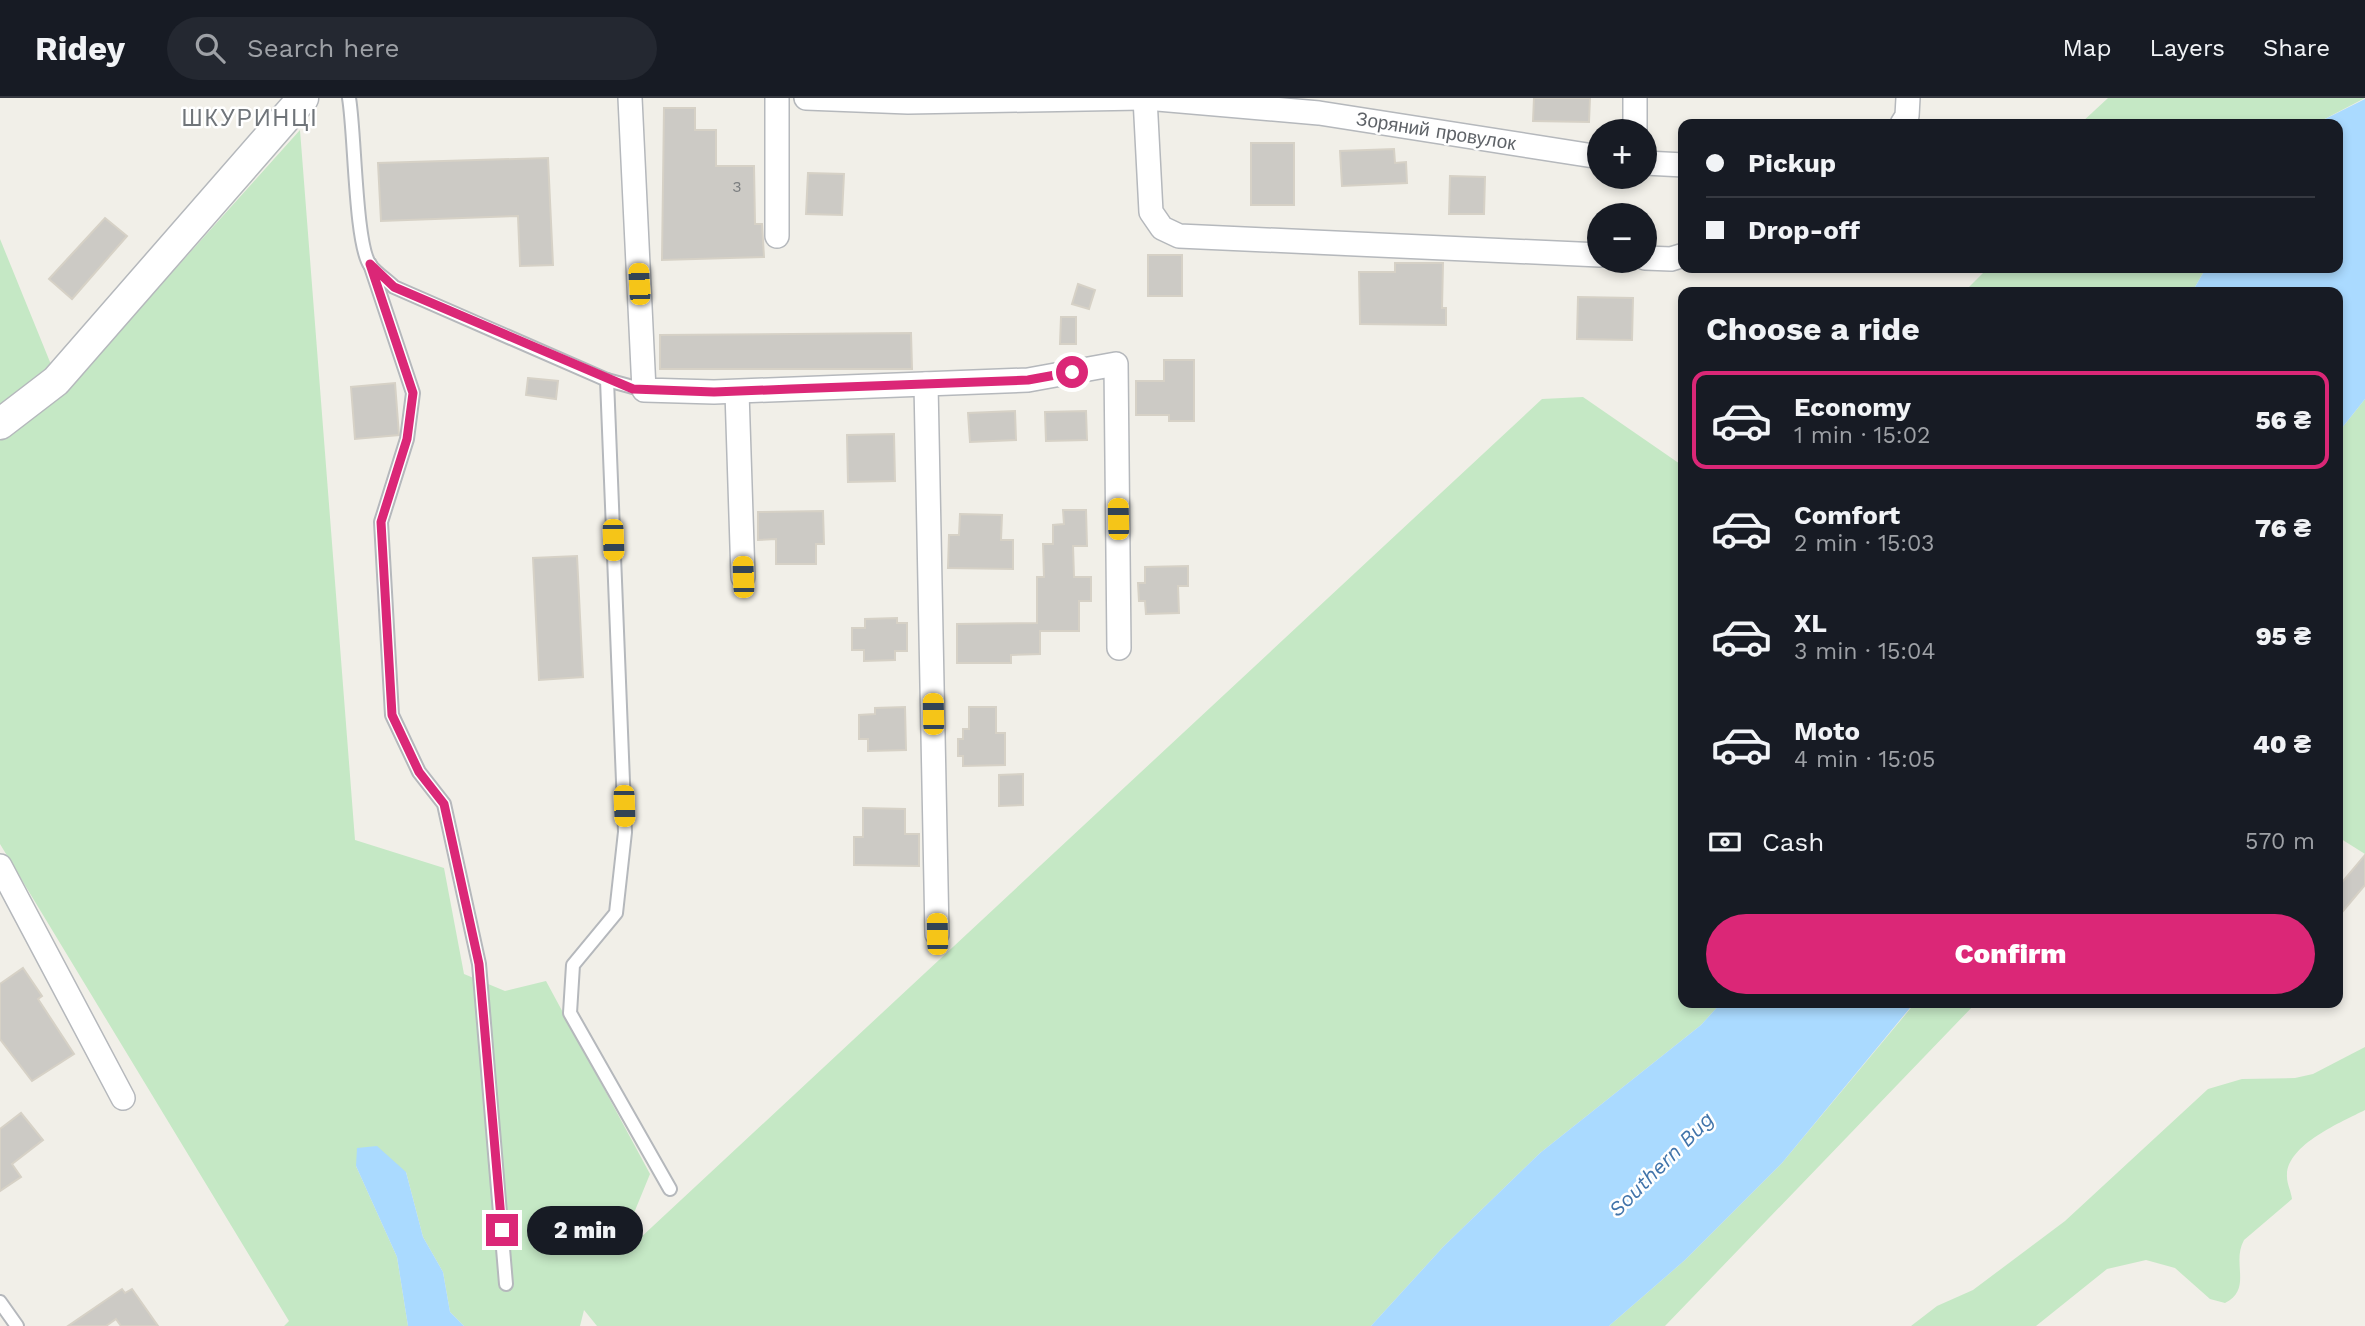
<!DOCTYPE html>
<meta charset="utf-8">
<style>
:root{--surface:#171b24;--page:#242831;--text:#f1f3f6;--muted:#9ea1a6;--line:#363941;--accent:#db2777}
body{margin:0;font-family:"Work Sans",sans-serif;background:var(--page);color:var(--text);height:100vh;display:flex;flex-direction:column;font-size:26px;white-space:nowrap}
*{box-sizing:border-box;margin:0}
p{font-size:23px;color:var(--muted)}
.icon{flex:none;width:38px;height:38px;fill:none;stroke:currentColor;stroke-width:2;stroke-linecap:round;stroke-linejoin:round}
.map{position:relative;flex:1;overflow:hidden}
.panel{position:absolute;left:1678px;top:189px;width:665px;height:721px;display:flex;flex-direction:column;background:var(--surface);border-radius:14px;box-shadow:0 4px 10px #0003}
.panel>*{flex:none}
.banner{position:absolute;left:1678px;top:21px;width:665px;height:154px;border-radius:14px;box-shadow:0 4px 10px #0003;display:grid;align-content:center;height:154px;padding:0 28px;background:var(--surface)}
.tools{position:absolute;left:1587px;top:21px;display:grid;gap:14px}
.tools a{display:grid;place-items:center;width:70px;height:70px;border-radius:50%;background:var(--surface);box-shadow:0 4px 10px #0003;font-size:35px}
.end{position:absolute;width:32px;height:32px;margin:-16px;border:9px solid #db2777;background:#fff;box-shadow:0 0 0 4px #fff}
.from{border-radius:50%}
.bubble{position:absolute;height:49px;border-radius:24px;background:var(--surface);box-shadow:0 4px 10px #0003;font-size:23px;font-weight:800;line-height:49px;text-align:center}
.car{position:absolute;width:21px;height:42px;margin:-21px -10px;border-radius:9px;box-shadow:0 0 5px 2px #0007;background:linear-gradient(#f5c518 24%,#345 0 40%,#f5c518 0 76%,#345 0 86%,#f5c518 0)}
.banner b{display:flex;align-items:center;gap:24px;height:66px;font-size:26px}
.banner b+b{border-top:2px solid var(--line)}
.banner i{width:18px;height:18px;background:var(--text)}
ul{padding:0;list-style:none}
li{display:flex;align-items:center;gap:21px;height:98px;margin:0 14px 10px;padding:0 14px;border:4px solid transparent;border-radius:14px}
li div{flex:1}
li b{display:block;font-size:26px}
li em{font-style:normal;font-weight:800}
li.on{border-color:var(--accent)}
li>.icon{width:63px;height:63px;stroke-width:1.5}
h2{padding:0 28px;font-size:32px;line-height:84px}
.pay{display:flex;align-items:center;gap:18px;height:77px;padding:0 28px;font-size:26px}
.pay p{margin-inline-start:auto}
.button{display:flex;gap:14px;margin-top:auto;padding:14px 28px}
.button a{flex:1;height:80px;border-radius:42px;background:var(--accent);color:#fff;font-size:28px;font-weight:800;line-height:80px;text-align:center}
header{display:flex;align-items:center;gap:42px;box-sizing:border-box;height:98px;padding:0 35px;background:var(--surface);border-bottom:2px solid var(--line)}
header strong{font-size:33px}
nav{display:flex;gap:38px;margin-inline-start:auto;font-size:24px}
.search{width:490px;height:63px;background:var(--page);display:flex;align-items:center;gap:18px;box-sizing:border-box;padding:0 24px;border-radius:38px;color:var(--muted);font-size:26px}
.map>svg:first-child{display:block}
</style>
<header>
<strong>Ridey</strong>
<div class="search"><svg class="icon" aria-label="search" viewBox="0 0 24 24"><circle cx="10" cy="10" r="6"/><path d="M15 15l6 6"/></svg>Search here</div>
<nav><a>Map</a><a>Layers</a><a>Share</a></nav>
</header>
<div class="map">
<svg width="2365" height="1228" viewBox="0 0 2365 1228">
<rect width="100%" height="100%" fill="#f1efe8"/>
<g fill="#c5e8c5">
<path d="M2108,0H2365L2315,26H2080Z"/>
<path d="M300,32L355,742L444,770L464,876L505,893L546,883L650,1076L634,1115L638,1142L1542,301L1583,299L1683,368L1684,905H1721L1701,927L1540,1055L1443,1149L1371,1228H597L584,1212L580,1228H464L450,1214L443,1174L423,1139L406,1074L356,1068L397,1159L408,1228H284L289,1223L0,746V141L63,296Z"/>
<path d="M1988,170H2206L2192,194H1964Z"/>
<path d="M2365,301V756L2338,739V335Z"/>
<path d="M1915,905H1976L1665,1228H1609L1685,1162L1782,1065Z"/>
<path d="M2365,949V1012C2342,1024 2285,1047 2287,1079C2287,1086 2291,1093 2292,1101L2244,1142C2231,1165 2253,1191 2225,1205L2210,1201L2175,1170L2146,1162L2107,1171L2036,1228H1911L1937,1208L1973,1192L2065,1123L2208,991L2242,981L2295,980L2313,976Z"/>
</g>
<g fill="#aadaff">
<path d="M2365,1V301L2338,335V194H2192L2206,170H2338V26H2315Z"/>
<path d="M1721,905H1914L1782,1065L1685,1162L1609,1228H1371L1443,1149L1540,1055L1701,927Z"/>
<path d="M377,1048L406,1074L423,1139L443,1174L450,1214L464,1228H408L397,1159L356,1068L357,1050Z"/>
</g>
<g fill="#cccac5" stroke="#d6d1c6" stroke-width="2">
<path d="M1534,0H1590L1589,24L1533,23Z"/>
<path d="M664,10H695V32H716V68H754L755,126H762L764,159L662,162Z"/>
<rect x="1251" y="45" width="43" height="62"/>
<path d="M1394,51L1395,65L1406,64L1407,85L1342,88L1340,53Z"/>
<path d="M548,60L553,167L520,168L518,118L381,123L378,65Z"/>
<path d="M808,75L844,76L842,117L806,116Z"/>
<path d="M1450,78L1485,79L1484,116H1449Z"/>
<path d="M105,120L127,138L72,201L49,181Z"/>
<rect x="1148" y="157" width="34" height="41"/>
<path d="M1395,165H1443L1442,210H1446V227L1360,226L1359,174H1395Z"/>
<path d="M1078,186L1095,192L1089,211L1072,206Z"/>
<path d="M1578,199L1633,200L1632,242L1577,241Z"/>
<path d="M1061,219H1076V246H1060Z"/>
<path d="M911,235L912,271H660V237Z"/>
<path d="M1164,262H1194V323H1169V317H1136V283H1164Z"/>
<path d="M528,280L558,283L556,301L526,297Z"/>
<path d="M395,285L399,337L355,341L351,289Z"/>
<path d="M1015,313L1016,342L970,344L968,315Z"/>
<path d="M1086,313L1087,342L1046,343L1045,314Z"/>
<path d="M894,336L895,383L848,384L847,337Z"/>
<path d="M1063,412H1086L1087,448H1073L1074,479H1091V503H1079V533H1040V556L1011,557V565H957V526L1037,525V479H1044L1043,446H1053V427L1064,426Z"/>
<path d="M823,413L824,446H816V466H776V441L758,442V414Z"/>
<path d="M960,416L1002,417L1001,442H1013V471L948,470L949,437H959Z"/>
<path d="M577,458L583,579L539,582L533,460Z"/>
<path d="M1188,468V488H1178L1179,515L1146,516L1145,503H1139L1138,485H1145V469Z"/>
<path d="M897,520V525H907V553H895V562L864,563V552H852V530H865V521Z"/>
<path d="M905,609L906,652L868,653V641H859V617L875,616V610Z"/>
<path d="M969,609H996V635H1005V667L963,668V658H958V641H963V631H969Z"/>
<path d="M1023,676V707L999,708V677Z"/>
<path d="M863,710L905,711V736H919V768L854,767V739H863Z"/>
<path d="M2365,757V787L2338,819V789Z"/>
<path d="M23,870L42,898L38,901L74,956L32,983L0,941V886Z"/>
<path d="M21,1015L43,1042L12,1066L21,1079L0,1093V1031Z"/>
<path d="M122,1191L125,1195L132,1191L158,1228H121L116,1221L106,1228H68Z"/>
</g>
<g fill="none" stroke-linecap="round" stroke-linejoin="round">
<g stroke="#b5b8bc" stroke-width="16">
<g id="service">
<path d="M349,0C355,34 355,146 370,167C376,175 387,182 394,189L607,282L644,292"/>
<path d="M370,166L413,295L407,341L381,424L392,617L419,674L444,706L479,866L506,1186"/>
<path d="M607,282L625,734L616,815L573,867L570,915L670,1091"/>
<path d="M0,1204L17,1228"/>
</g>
</g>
<g stroke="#b5b8bc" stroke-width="26">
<g id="minor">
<path d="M630,0L644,292L714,294L1028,282L1116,266L1119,550"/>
<path d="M777,0V138"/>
<path d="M806,0L908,4L1141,0"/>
<path d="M1145,0L1151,114L1162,130L1179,138L1600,157"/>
<path d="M1146,0L1319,15L1600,59"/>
<path d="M1902,26L1907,18L1908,0"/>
<path d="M1635,33V0"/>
<path d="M1645,65L1684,67"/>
<path d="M1645,160L1671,161L1684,157"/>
<path d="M926,286L937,836"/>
<path d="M737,294L743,479"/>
<path d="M0,768L123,1000"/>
</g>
</g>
<g stroke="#b5b8bc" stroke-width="33">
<path id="tertiary" d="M0,326L56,283L303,0"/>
</g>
<use href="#service" stroke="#fff" stroke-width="12"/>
<use href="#minor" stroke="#fff" stroke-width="23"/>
<use href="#tertiary" stroke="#fff" stroke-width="30"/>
</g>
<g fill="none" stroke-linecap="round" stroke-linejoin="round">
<path stroke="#db2777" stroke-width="9" d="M502,1132L479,866L444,706L419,674L392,617L381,424L407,341L413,295L370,166L394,189L633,291L714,294L791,291L1028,282L1072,274"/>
</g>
<g text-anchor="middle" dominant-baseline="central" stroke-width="5" stroke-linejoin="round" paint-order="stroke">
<g font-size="16" fill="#7a7d7f">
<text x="737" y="88">3</text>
</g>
<g font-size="19" fill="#5f6368" stroke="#fff">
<text transform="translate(1436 33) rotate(9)">Зоряний провулок</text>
</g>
<g font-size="21" font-style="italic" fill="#4174aa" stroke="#fff">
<text transform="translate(1661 1066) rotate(-45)">Southern Bug</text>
</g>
<g font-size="23" letter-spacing="2" fill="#70757a" stroke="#fff">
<text x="250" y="20">ШКУРИНЦІ</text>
</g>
</g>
</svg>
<div class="tools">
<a>+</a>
<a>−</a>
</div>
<i class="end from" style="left:1072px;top:274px"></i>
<i class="end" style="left:502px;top:1132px"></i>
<div class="bubble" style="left:527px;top:1108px;width:116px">2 min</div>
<i class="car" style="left:639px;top:186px;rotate:357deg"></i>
<i class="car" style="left:1118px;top:421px;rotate:359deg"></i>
<i class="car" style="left:613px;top:442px;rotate:178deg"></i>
<i class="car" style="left:743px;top:479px;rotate:358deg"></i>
<i class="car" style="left:933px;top:616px;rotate:359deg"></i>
<i class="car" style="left:624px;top:708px;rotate:178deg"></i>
<i class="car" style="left:937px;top:836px;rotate:359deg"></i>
<div class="banner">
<b><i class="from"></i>Pickup</b>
<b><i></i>Drop-off</b>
</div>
<section class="panel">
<h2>Choose a ride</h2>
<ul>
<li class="on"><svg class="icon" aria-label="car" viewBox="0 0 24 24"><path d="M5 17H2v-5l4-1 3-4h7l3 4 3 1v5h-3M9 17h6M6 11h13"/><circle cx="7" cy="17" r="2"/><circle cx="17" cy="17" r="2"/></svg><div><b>Economy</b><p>1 min · 15:02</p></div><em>56 ₴</em></li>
<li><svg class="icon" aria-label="car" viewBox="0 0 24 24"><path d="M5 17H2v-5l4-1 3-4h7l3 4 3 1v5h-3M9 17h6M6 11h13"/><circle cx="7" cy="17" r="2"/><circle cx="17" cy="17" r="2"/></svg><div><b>Comfort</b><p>2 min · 15:03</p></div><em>76 ₴</em></li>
<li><svg class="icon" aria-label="car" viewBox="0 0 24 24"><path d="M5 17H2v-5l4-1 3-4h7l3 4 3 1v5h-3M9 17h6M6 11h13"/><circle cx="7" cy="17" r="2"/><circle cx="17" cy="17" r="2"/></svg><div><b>XL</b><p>3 min · 15:04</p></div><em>95 ₴</em></li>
<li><svg class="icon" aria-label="car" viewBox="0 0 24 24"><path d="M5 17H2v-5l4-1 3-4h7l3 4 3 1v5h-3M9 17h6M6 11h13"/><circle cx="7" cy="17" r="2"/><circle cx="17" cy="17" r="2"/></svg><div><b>Moto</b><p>4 min · 15:05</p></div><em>40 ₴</em></li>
</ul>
<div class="pay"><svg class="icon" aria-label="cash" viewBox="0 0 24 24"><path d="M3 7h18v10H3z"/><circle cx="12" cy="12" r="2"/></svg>Cash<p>570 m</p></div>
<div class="button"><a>Confirm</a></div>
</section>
</div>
